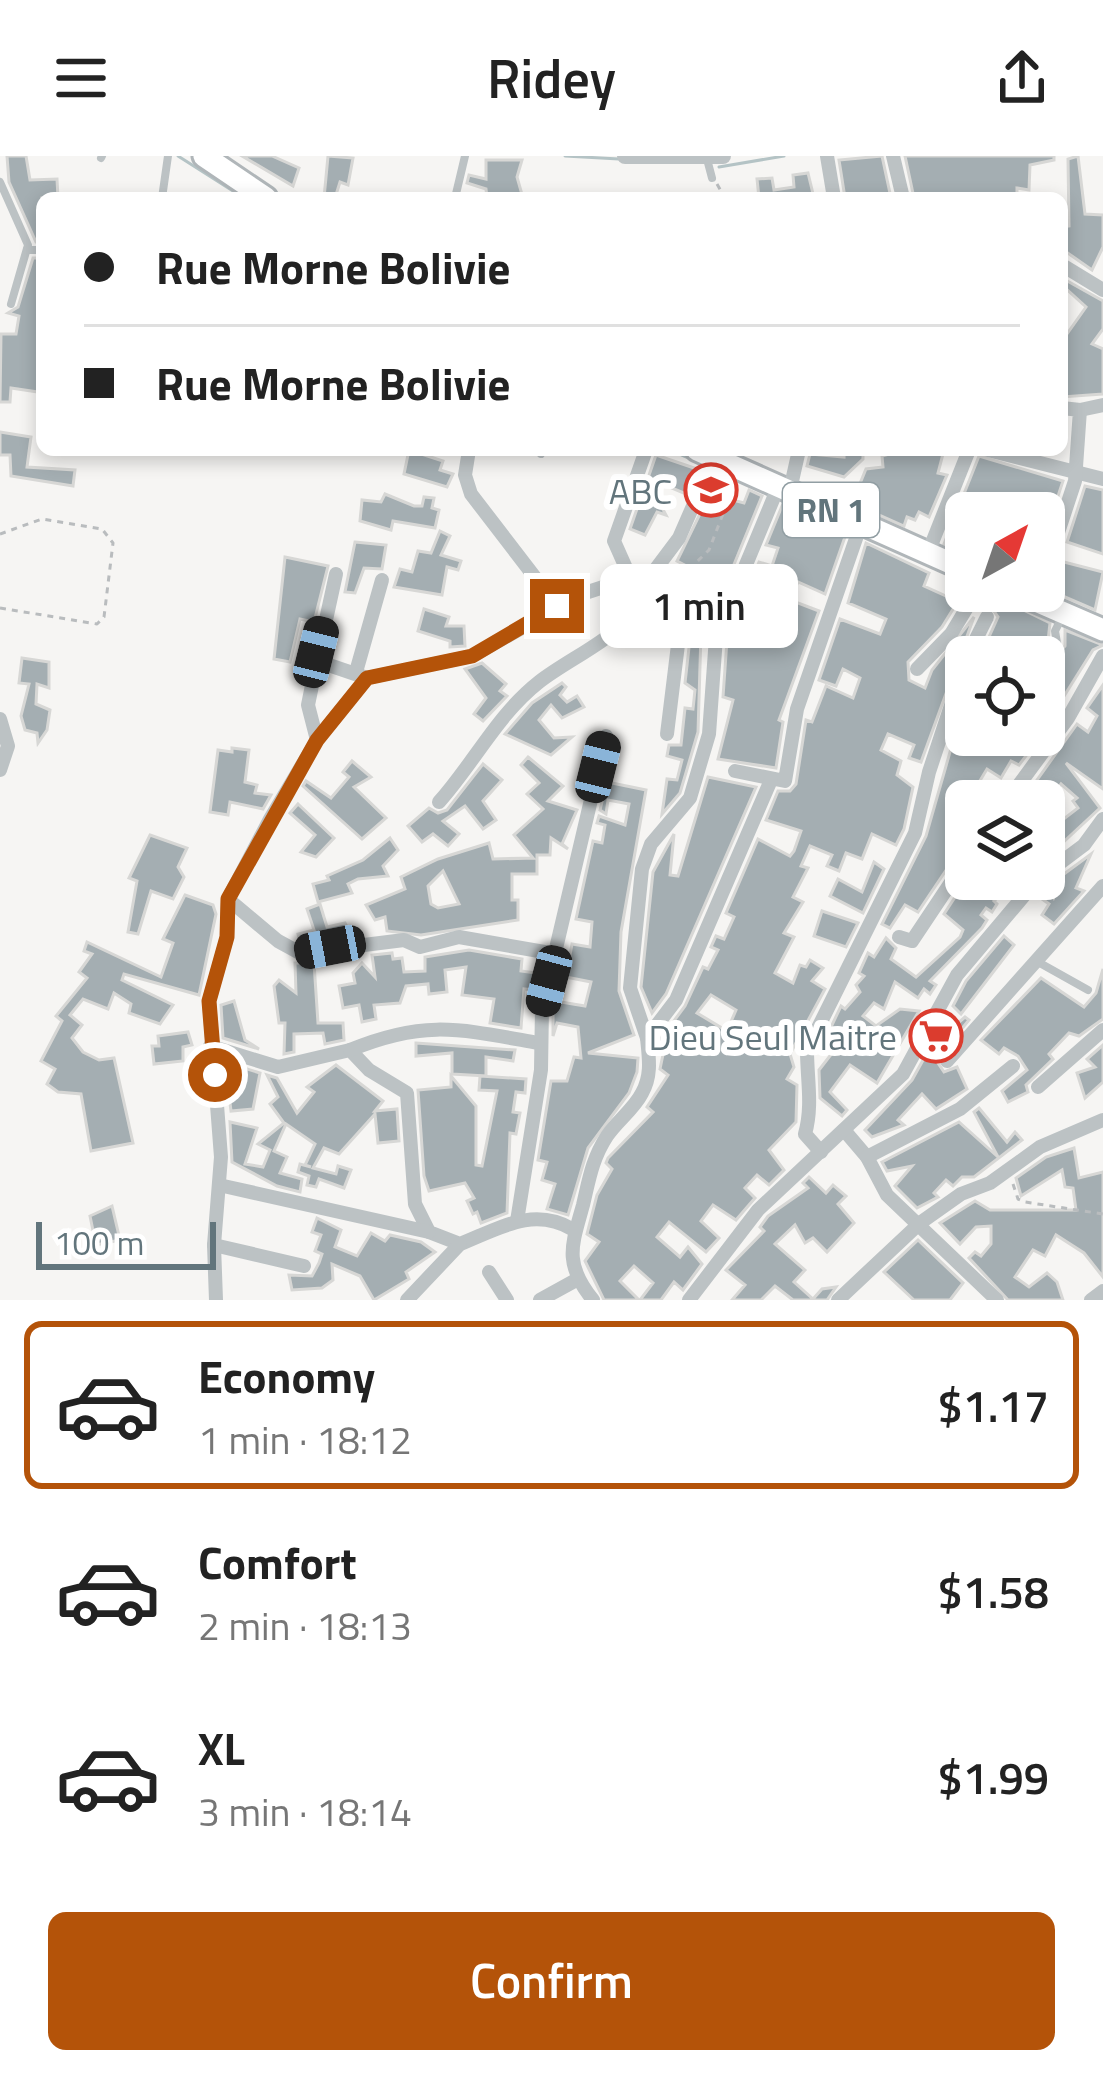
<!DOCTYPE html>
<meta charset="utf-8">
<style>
:root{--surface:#fff;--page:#f2f2f2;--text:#222;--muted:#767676;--line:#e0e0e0;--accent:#b45309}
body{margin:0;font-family:"Titillium Web",sans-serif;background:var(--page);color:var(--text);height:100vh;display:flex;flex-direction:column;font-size:45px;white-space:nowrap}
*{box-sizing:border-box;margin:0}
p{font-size:39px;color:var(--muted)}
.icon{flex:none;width:66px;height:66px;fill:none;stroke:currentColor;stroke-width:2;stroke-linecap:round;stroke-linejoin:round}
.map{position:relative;height:1144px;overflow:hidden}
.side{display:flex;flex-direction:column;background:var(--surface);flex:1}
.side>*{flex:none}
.top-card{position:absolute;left:36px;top:36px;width:1032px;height:264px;border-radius:18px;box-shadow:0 6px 18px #0003;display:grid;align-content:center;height:264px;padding:0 48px;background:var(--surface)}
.needle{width:78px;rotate:40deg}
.buttons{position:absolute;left:945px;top:336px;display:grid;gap:24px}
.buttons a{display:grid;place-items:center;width:120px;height:120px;border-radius:18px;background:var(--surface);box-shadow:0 6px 18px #0003;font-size:60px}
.scale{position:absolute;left:36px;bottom:30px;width:180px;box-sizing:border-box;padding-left:12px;border:6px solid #62757c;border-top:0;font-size:33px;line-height:42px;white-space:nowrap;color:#62757c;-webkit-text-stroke:9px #fff;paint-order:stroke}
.end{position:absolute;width:54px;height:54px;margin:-27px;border:15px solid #b45309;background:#fff;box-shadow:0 0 0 6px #fff}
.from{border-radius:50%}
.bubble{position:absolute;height:84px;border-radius:18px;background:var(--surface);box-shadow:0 6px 18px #0003;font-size:39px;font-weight:600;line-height:84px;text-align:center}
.car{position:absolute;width:36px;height:72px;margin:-36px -18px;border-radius:15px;box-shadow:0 0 9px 3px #0007;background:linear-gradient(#222 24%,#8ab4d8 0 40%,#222 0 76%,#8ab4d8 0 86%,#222 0)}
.top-card b{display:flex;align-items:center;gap:42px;height:114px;font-size:45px}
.top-card b+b{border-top:3px solid var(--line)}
.top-card i{width:30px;height:30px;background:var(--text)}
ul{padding:21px 0 0;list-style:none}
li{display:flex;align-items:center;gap:36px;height:168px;margin:0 24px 18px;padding:0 24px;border:6px solid transparent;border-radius:18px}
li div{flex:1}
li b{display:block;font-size:45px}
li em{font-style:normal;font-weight:600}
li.current{border-color:var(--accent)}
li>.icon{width:108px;height:108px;stroke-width:1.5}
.button{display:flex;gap:24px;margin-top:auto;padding:24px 48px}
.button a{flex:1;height:138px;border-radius:18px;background:var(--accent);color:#fff;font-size:48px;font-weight:600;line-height:138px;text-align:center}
header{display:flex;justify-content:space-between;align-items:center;height:156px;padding:0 48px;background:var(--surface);font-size:54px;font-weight:600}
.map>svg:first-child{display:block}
</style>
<header><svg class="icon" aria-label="menu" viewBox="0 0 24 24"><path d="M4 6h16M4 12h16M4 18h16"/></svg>Ridey<svg class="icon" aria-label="share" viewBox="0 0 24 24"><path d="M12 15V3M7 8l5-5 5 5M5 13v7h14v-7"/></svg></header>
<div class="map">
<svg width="1103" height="1144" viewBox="0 0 1103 1144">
<rect width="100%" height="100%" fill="#f6f5f3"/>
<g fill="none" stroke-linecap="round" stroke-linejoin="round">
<g stroke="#b4c3c5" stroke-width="3">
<path d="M178,0L244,42"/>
<path d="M565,0L619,3"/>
<path d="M719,11L784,0"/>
<path d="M670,294L704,309"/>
</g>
</g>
<g fill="#a4aeb2" stroke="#d7d7d5" stroke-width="3" fill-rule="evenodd">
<path d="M7,0H26L30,24L57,23L58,42H42V86H36L9,26Z"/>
<path d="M242,0H272L299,12L293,30Z"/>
<path d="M328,0L353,2L348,29L340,26L335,42H324Z"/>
<path d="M882,0L891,42H845L839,4Z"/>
<path d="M905,0H1054V4L1030,9L1029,34L1017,32V42H914Z"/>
<path d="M1078,0L1085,58L1103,59V91L1092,114L1062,93V71L1069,70L1068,3Z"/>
<path d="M486,4H522L517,21L523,42H487L486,33L467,27L469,19L486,23Z"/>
<path d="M808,17L814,42H759L757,23L772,22L774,34L794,31L793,19Z"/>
<path d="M33,102H42V221L38,236L11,232L10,246H0L1,178H16L19,160L8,157L18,151Z"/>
<path d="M1062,122L1103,145V173L1092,188L1103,193V238L1062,241V185L1086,151L1062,129Z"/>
<path d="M0,276L31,281L27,311L75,314L73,330L11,320L10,299H0Z"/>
<path d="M409,294L443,305L440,314L453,318L447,331L404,318Z"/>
<path d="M844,294H863V303L844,321L807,310L810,298L844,301Z"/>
<path d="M904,294H944L938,317L947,319L929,361L919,356L915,364L907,361L904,370L852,347L866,313L883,311L882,300Z"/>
<path d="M656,299L697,313L686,338L648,322Z"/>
<path d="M979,300L1063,325L1045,379L1044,357H966V398L944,388Z"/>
<path d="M647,324L666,359L657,356L645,379L630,373Z"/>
<path d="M716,325L725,342L744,347L749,334L762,340L717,450L702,444L698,576L680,637L662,658L667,623L677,624L682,604L667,600L669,589H681L685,552L693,553L695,534L685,527L693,456L684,433L698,416L677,405Z"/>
<path d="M1085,330L1103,334V398L1067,386Z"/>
<path d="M385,338L414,350H422L424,341L434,342L432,352L439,354L435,372L393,365L391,374L360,365L362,344L381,346Z"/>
<path d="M782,350L846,378L825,438L798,426L790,444L819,455L779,564L783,566L776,612L718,603L733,544L723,541L727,484L759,406L772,410L778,392L766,389Z"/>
<path d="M440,375L450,380L441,399L461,405L458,414L447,411L442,439L394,431L400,413L412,416L418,395L431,397Z"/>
<path d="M355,386L386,389L382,413L364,412L355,437L345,436Z"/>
<path d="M866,387L929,417L924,430L946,440L952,424L966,432L942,471L908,506L909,524L925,532L932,514L974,461L921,606L909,602L914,589L888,578L881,594L901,605L897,619L913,631L904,673L896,689L872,678L862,703L846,697L839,715L827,710L832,699L810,690L801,710L808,712L793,741L803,746L784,777L794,781L775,817L793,827L800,809L806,811L810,804L823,812L812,825L825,833L790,898L794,911L787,923L797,929L796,966L769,994L784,1014L769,1029L757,1019L745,1032L755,1042L736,1064L713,1049L701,1065L719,1082L706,1096L669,1066L657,1081L680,1101L688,1091L702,1108L683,1134L674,1126L661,1144H640L653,1127L634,1110L620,1125L639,1144H604L585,1105L599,1086L587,1078L597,1039L612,1013L606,1007L608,1002L653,956L647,951L668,919L660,913L665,889L659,885L685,850L703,811L708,813L718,794L711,791L716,780L724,783L734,761L726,757L758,683L790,700L794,695L801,675L766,664L778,635H790L796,628L806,564L812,566L826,530L853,542L860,522L843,513L836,530L819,524L840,463L880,478L886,463L848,447ZM711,839L736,854L727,875L697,857Z"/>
<path d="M285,401L328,410L314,466L300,463L290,506L274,503Z"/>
<path d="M1060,405L1103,416L1095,454L1044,432L1054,424Z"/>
<path d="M993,439L1050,467L1048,485L1038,497L1027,492L1021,501H980L998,461L991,451L979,453Z"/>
<path d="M424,453L449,461L446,470H464L465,490L450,491V485L418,475Z"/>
<path d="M1065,474L1103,489L1093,494L1044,572V522L1053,531L1062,527L1052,505L1065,490Z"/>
<path d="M22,502L49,506V532L37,528L36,548L50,554L47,574L38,587L37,577L25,574L21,560L29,528L19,527Z"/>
<path d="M482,507L506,528L500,535L507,540L483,565L474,558L486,542L465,513Z"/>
<path d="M562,527L566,531L560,539L567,546L577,540L584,551L562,562L551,549L539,564L554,582L572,581L551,599L505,578L532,547Z"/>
<path d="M1103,529V633L1066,607L1100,652L1044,704V667L1050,662L1056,669L1078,652L1073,645L1077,642L1061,628L1048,645H1022L1077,568L1088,576L1097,560L1087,552Z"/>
<path d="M966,540V579L990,590L998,579H1042L1019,609L1011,605L1001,622L987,613L972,638L990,645H966V693L957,698L918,756L905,749L890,772L882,768L926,680Z"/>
<path d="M232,592L249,594L245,626L257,629L255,637L271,639L263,653L230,646L228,659L210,656L218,594L232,596Z"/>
<path d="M528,601L563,630L548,645L577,654L562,688L568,693L551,682L550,699H537V718H512V744H518V764L421,779L387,775L385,761L375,764L366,749L405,733L401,721L438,703L489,687L493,703L533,702L514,679L543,653L527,638L539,627L521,609ZM443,715L459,748L438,752L431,748L428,730Z"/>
<path d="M352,605L371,621L354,631L386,662L362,683L303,630L306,625L331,642L349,621L343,616Z"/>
<path d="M483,608L502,624L483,645L496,664L483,673L465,650L443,665L459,678L448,690L433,678L422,686L408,670L429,652L438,657L447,654Z"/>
<path d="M708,621L756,631L666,838L652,857L641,831L653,716L674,678L670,719L678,720Z"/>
<path d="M607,626L646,634L621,776L619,835L634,879L588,897L638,902L637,916L629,937L588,992L568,1059L547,1053L555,1028L542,1024L547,1006L538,1004L551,925H567L574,901L581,902L578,871L557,867L553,880V853L555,845L585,850L591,826L566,821L572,788L590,791L592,766L576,763L593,685L602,687L605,669L597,667L599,660L625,669L629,648L608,644L606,658L600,654Z"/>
<path d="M298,648L334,682L316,701L301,696L315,679L290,657Z"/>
<path d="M150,679L187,692L178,711L184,721L173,743L151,735L138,778L128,776L137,725L129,722Z"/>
<path d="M390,682L398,694L383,710L388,720L358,723L348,728L352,737L318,746L313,728L329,724L327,720L363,704Z"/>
<path d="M1091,698L1076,732L1084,735L1054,768L1042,759L1049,748L1038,740L1050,729L1054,741L1064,718Z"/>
<path d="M874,706L884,713L863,757L830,740L838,723L862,736Z"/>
<path d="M967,723L982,732L990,725L1004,736L994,745L997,748L992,756L986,752L981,759L987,764L982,772L930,825L936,829L930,838L924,833L918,842L895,826L884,853L874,847L863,860L876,870L900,853L919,855L877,927L850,909L830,936L847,954L842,960L820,942L819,914L833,896L823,888L841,850L845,853L860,836L856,829L864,820L859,817L868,797L874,801L886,782L896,792L891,803L916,821L960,781L963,774L944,758Z"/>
<path d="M185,739L213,749L216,758L199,839L124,818L122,824L173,849L160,868L129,857L131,848L114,837L108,853L83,843L70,859L82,869L72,882L83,896L99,904L114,902L133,987L91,995L81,938L58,936L47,928L55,913L41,905L62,865L56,860L87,822L79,816L92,798L84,795L87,786L161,821L173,787L163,783Z"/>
<path d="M320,748L327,771L345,767L351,779L299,783L298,778L314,774L307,753Z"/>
<path d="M822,755L858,767L846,791L814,780Z"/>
<path d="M1004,780L1014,789L961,858L953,850L966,825Z"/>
<path d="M469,794L522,803L521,815L536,817L534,834L524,833L521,872L490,867L494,843L462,839L466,811L445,814L447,836L429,838L428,828L406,830L400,847L374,849L376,863L362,866L359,849L343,852L339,830L355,827L353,817L362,807L375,821L372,799L392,797L393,803L402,802L404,816L425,815V801Z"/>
<path d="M295,807H314L318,867H343L344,884L325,888L323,877L294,878V896L284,898L285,867H279L274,830L279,824L296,837Z"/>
<path d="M1103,813V863L1079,880L1069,877L1049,898L1053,903L1026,929L1028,936L1008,946L1002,935L1027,914L1018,900L1004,892L999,898L981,884L1041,822L1084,851L1096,837Z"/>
<path d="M234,845L245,884L259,893L223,882L221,849Z"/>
<path d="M965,861L969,864L936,904L944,916L957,911L967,933L936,953L922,938L898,964L904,969L872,981L865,974L912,924L938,877L943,880Z"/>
<path d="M188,876L192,889L183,891V905L154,908L152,890H159L158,880Z"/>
<path d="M416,887L515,894L513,905L486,901V920L452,918V897L416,900Z"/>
<path d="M1103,889V926L1085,942L1077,917L1095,911L1087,903Z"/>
<path d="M225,906L260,917L253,953L231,955Z"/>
<path d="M336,909L383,945L375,955L397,953L399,985L378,987L375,958L339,998L324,992L313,1012L336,1018L338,1010L351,1014L344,1032L319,1023L316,1031L307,1029L309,1020L298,1016L300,1008L311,1011L305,1009L315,988L286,968L274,995L287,1001L280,1017L302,1023L300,1036L277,1030L232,1006L230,966L257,972L245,1008L263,1011L270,994L258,988L284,967L270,948L278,941L267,919L277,922L297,957L314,936L307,931Z"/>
<path d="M451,920L476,950V1009L482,1010L497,935L479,934L480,920L526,923L525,937L516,936L513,956L520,957L516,978L510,977L507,1057L481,1067L477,1056L473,1058L467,1045L474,1042L465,1027L429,1035L424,1020L418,934L451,931Z"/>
<path d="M979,952L1007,986L1015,976L1022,984L974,1021H962L953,1030L946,1024L934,1037L938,1041L917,1052L895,1030L912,1010L887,1015L882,1006L959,966L998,1001L974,956Z"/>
<path d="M1074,992L1079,1022L1103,1016V1121L1084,1097L1056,1079L1045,1100L1033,1094L1015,1121L1029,1131L1047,1117L1057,1126L1063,1144H1008L969,1102L975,1096L981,1100L991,1088V1070L976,1071L960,1088L940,1067L975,1045L990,1054H1076L1073,1032L1065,1031L1062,1014L1021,1040L1016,1022L1046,1001Z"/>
<path d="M809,1021L826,1037L833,1029L846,1040L838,1048L854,1067L827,1096L813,1082L805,1087L795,1069L775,1088L805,1114L794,1126L813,1143L822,1133L836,1131L827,1144H793L775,1130L761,1144H732L745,1129L726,1114L764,1075L760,1071L768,1060L808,1032L803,1027Z"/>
<path d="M112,1050L120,1084L96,1089L90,1060Z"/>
<path d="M317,1062L341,1074L335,1091L357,1100L371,1077L385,1085L390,1079L421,1086L435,1096L406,1116L409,1123L374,1144L360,1120L332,1108L333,1124L322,1132L292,1134L289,1119L312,1120L319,1107L322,1098L315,1095L321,1079L312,1076Z"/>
<path d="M918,1084L963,1127L950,1144H914L884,1116Z"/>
</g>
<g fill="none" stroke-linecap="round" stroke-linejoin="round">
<g stroke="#b0b6b9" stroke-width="27">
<g id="primary">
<path d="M204,0L266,42"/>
<path d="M697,294L966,414"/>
<path d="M1013,435L1103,474"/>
</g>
</g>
<g stroke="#b9bcbe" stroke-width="3" stroke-dasharray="6 6" stroke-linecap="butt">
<path d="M717,28L725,42"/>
<path d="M0,378L42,363L102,373L113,387L104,461L97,468L0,452"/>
<path d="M672,430L709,394L728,345"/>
<path d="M1013,1028L1018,1043L1025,1046L1103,1058"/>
</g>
<g stroke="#bcc2c4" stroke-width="8">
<path d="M101,2L102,0"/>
<path d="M707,3L712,22"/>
<path d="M0,26L28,89L11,148"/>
<path d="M162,42L168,0"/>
<path d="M455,42L465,0"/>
<path d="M27,94H42"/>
<path d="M541,298L542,294"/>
<path d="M1029,500L1031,501"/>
<path d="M1044,502L1057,487L1055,475L1063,459"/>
<path d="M1044,508L1055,523"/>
<path d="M1038,806L1088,834"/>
</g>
<g stroke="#bcc2c4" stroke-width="14">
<path d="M827,0L834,42"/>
<path d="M893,0L903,42"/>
<path d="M1062,109L1103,134"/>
<path d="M1080,254L1103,249"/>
<path d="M469,294L465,319L471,338L557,450"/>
<path d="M988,294L1103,323"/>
<path d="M790,334L799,294"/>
<path d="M928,397L969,294"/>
<path d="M336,418L317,505L367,522"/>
<path d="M1044,419L1075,325L1080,254L1062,252"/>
<path d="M630,421L614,385L646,294"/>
<path d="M654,426L682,456L667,578"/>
<path d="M967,501L987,461"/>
<path d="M917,513L951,478L977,435"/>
<path d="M356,516L382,424"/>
<path d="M0,563L8,590L0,614"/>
<path d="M317,584L308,549L317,505"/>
<path d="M735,615L785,625L797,553L861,368"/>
<path d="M1007,645L1068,562L1103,500"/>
<path d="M439,646C474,607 497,559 539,526C577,496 651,469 655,414"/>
<path d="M1044,719L1084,689L1103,663"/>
<path d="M228,743L278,785L300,797L404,784L420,791L459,781L556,798"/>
<path d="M899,781L912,785L966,704"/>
<path d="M647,882L630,832L642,713L651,688L690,642L709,578L716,481L779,329"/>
<path d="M210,890L278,911L350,894L369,914L407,937L415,1048L429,1076L460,1088C498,1073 533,1050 572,1073"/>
<path d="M350,894C425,863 460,873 538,887"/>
<path d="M947,905L1103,730"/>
<path d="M1038,931L1103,874"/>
<path d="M844,974L867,1001L887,1039L997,1144"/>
<path d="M821,996L805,978C813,950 807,923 807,894L915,677L929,616L966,504"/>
<path d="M867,1001L960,953L1013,910"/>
<path d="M219,1029L429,1076"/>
<path d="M517,1065L541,914L542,852L606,580"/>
<path d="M214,1089L304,1110"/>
<path d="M489,1116L507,1144"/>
<path d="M216,1144L214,1089L221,1001L209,845L227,781L228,743L270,663L317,584L367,522L472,500L582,438L655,414L679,382L714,302"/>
<path d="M407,1144L460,1088"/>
<path d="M540,1144L578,1123"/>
<path d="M593,1144C563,1107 572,1089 583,1049C589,1024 592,1003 607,980C617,965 634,953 642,937C652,919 649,902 647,882L676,844L771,624"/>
<path d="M689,1144L758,1054L903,918L957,819L1038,723"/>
<path d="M838,1144L920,1067L961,1038L990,1027L1040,991L1103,964"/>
<path d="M1091,1144L1103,1135"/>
</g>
<path stroke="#bcc2c4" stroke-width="16" d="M625,0H723"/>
<use href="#primary" stroke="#fff" stroke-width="21"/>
</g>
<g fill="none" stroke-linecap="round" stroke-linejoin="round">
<path stroke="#b45309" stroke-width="15" d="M215,919L209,845L227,781L228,743L317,584L367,522L472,500L557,450"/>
</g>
<defs>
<g id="university-ring" transform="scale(2.7)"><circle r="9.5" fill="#fff" stroke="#db3c2e" stroke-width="1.5"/><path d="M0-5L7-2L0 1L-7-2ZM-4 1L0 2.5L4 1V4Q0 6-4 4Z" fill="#db3c2e"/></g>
<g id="supermarket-ring" transform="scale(2.7)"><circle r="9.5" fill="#fff" stroke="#db3c2e" stroke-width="1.5"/><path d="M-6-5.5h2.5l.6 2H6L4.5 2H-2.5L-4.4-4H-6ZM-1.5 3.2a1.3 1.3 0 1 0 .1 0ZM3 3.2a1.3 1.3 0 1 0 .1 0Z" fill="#db3c2e"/></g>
</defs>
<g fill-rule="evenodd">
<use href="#university-ring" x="711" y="334"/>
<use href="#supermarket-ring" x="936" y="880"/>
</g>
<g text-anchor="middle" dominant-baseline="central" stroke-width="12" stroke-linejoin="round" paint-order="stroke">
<rect fill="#fff" stroke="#919ea3" stroke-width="3" x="783" y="327" width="96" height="54" rx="9"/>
<g font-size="33" font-weight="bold" fill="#62757c">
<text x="831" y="354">RN 1</text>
</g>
<g font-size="36" fill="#62757c" stroke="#fff" text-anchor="end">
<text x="672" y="334">ABC</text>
<text x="897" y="880">Dieu Seul Maitre</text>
</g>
</g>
</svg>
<div class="buttons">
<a><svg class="needle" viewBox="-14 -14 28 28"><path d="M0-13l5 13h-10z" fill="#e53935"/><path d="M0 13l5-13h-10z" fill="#767676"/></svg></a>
<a><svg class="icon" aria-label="locate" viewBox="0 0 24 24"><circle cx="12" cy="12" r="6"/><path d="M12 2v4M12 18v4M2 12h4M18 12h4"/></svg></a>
<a><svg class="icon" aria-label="layers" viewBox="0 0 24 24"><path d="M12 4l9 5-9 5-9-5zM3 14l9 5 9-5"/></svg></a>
</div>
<div class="scale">100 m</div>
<i class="end from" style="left:215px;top:919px"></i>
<i class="end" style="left:557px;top:450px"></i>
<div class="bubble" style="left:600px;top:408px;width:198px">1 min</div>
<i class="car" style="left:316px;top:496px;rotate:14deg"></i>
<i class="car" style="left:598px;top:611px;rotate:14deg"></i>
<i class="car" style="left:330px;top:791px;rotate:259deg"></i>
<i class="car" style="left:549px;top:825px;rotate:195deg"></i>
<div class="top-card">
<b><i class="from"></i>Rue Morne Bolivie</b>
<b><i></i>Rue Morne Bolivie</b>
</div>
</div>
<section class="side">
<ul>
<li class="current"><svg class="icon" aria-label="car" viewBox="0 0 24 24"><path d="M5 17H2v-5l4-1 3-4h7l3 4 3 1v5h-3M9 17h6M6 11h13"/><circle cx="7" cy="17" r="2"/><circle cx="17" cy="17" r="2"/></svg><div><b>Economy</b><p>1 min · 18:12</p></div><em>$1.17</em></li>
<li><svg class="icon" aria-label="car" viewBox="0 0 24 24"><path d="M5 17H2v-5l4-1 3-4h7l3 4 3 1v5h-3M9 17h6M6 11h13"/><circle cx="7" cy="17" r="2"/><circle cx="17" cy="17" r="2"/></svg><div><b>Comfort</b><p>2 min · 18:13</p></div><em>$1.58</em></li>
<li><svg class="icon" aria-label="car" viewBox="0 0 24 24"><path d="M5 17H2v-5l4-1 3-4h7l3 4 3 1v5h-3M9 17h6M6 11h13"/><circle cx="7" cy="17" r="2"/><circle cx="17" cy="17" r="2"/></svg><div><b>XL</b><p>3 min · 18:14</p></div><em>$1.99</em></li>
</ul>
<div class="button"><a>Confirm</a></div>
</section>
